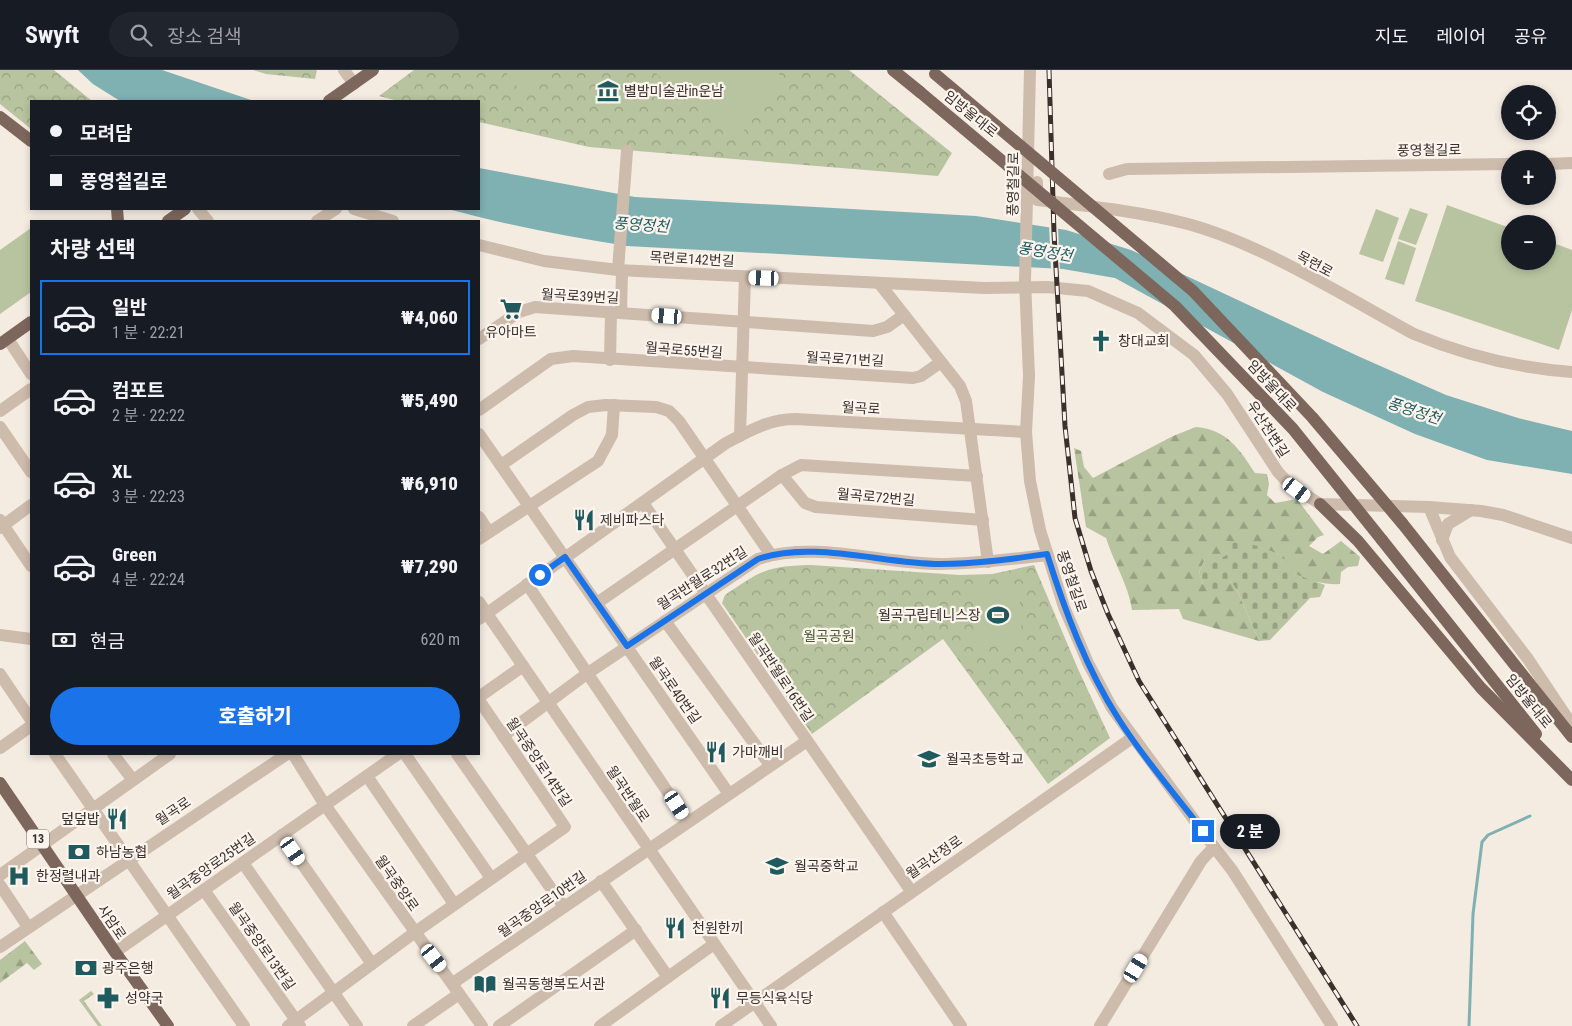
<!DOCTYPE html>
<html lang="ko">
<meta charset="utf-8">
<style>
:root{--surface:#171b24;--page:#20242c;--text:#f1f3f6;--muted:#9ea1a6;--line:#363941;--accent:#1a73e8}
body{margin:0;font-family:"Roboto Condensed","Noto Sans KR",sans-serif;background:var(--page);color:var(--text);height:100vh;display:flex;flex-direction:column;font-size:19px;white-space:nowrap}
*{box-sizing:border-box;margin:0}
p{font-size:16px;color:var(--muted)}
.icon{flex:none;width:28px;height:28px;fill:none;stroke:currentColor;stroke-width:2;stroke-linecap:round;stroke-linejoin:round}
.map{position:relative;flex:1;overflow:hidden}
.side{position:absolute;left:30px;top:150px;width:450px;height:535px;display:flex;flex-direction:column;background:var(--surface);border-radius:0px;box-shadow:0 2px 8px #0003}
.side>*{flex:none}
.banner{position:absolute;left:30px;top:30px;width:450px;height:110px;border-radius:0px;box-shadow:0 2px 8px #0003;display:grid;align-content:center;height:110px;padding:0 20px;background:var(--surface)}
.controls{position:absolute;left:1501px;top:15px;display:grid;gap:10px}
.controls a{display:grid;place-items:center;width:55px;height:55px;border-radius:50%;background:var(--surface);box-shadow:0 2px 8px #0003;font-size:25px}
.end{position:absolute;width:22px;height:22px;margin:-11px;border:6px solid #1a73e8;background:#fff;box-shadow:0 0 0 2px #fff}
.from{border-radius:50%}
.bubble{position:absolute;height:35px;border-radius:18px;background:var(--surface);box-shadow:0 2px 8px #0003;font-size:16px;font-weight:800;line-height:35px;text-align:center}
.car{position:absolute;width:15px;height:30px;margin:-15px -8px;border-radius:6px;box-shadow:0 0 4px 1px #0007;background:linear-gradient(#fff 24%,#345 0 40%,#fff 0 76%,#345 0 86%,#fff 0)}
.banner b{display:flex;align-items:center;gap:18px;height:48px;font-size:19px}
.banner b+b{border-top:1px solid var(--line)}
.banner i{width:12px;height:12px;background:var(--text)}
ul{padding:0;list-style:none}
li{display:flex;align-items:center;gap:15px;height:75px;margin:0 10px 8px;padding:0 10px;border:2px solid transparent;border-radius:0px}
li div{flex:1}
li b{display:block;font-size:19px}
li em{font-style:normal;font-weight:800}
li.current{border-color:var(--accent)}
li>.icon{width:45px;height:45px;stroke-width:1.5}
h2{padding:0 20px;font-size:22px;line-height:60px}
.pay{display:flex;align-items:center;gap:12px;height:55px;padding:0 20px;font-size:19px}
.pay p{margin-inline-start:auto}
.button{display:flex;gap:10px;margin-top:auto;padding:10px 20px}
.button a{flex:1;height:58px;border-radius:30px;background:var(--accent);color:#fff;font-size:20px;font-weight:800;line-height:58px;text-align:center}
header{display:flex;align-items:center;gap:30px;box-sizing:border-box;height:70px;padding:0 25px;background:var(--surface);border-bottom:1px solid var(--line)}
header strong{font-size:24px}
nav{display:flex;gap:28px;margin-inline-start:auto;font-size:18px}
.search{width:350px;height:45px;background:var(--page);display:flex;align-items:center;gap:12px;box-sizing:border-box;padding:0 18px;border-radius:28px;color:var(--muted);font-size:19px}
.map>svg:first-child{display:block}
</style>
<header>
<strong>Swyft</strong>
<div class="search"><svg class="icon" aria-label="search" viewBox="0 0 24 24"><circle cx="10" cy="10" r="6"/><path d="M15 15l6 6"/></svg>장소 검색</div>
<nav><a>지도</a><a>레이어</a><a>공유</a></nav>
</header>
<div class="map">
<svg width="1572" height="956" viewBox="0 0 1572 956">
<defs>
<pattern id="forest-firs" width="22" height="20" patternUnits="userSpaceOnUse" patternTransform="scale(1.25)"><rect width="22" height="20" fill="#b8c4a0"/><path d="M5 1l3.5 6h-7zM16 11l3.5 6h-7z" fill="#97a083"/></pattern>
<pattern id="cemetery-stones" width="16" height="16" patternUnits="userSpaceOnUse" patternTransform="scale(1.25)"><rect width="16" height="16" fill="#b8c4a0"/><path d="M2 7V4a2 2 0 0 1 4 0v3zM10 15v-3a2 2 0 0 1 4 0v3z" fill="#97a083"/></pattern>
<pattern id="park-crowns" width="20" height="18" patternUnits="userSpaceOnUse" patternTransform="scale(1.25)"><rect width="20" height="18" fill="#b8c4a0"/><path d="M2 6a3 3 0 1 1 6 0M12 15a3 3 0 1 1 6 0" fill="none" stroke="#97a083"/></pattern>
</defs>
<rect width="100%" height="100%" fill="#f4ebe1"/>
<g fill="url(#forest-firs)">
<path d="M1196,357C1228,360 1239,379 1255,403L1267,404L1269,414L1267,425L1275,433L1297,429L1324,465L1318,467L1309,476L1323,484L1341,471L1360,487L1358,496L1348,497L1341,502L1340,514C1329,515 1305,511 1295,504C1289,500 1288,490 1281,486C1263,476 1245,476 1225,471L1228,484L1219,489H1205L1199,502L1203,514L1230,510L1238,522L1259,571L1183,549L1179,539L1132,540C1128,514 1114,493 1106,468L1086,457L1074,378L1081,381L1084,397L1093,408L1173,366Z"/>
<path d="M25,871L42,894L34,900L27,893L0,913V890Z"/>
<path d="M91,921L94,924L84,931L102,956H98L79,930Z"/>
</g>
<path fill="url(#cemetery-stones)" d="M1225,471L1259,476L1271,481L1284,487L1295,504L1325,515L1320,527L1310,528L1270,570L1259,571L1238,522L1230,510L1224,513L1215,522L1203,514L1199,502L1205,489H1219L1228,484L1221,474Z"/>
<g fill="url(#park-crowns)">
<path d="M0,0H54L92,31H31V59L0,34Z"/>
<path d="M253,0H317L315,9L266,4Z"/>
<path d="M414,0H849L952,83L938,106L589,77L479,52V31H398L379,26Z"/>
<path d="M811,495L960,505L992,504L1034,495L1078,599L1110,668L1048,714L943,569L812,664L722,533L725,525C761,501 766,496 811,495Z"/>
</g>
<g fill="#b8c4a0">
<path d="M504,0H534L541,8L522,23Z"/>
<path d="M652,0H774L785,9L737,69Z"/>
<path d="M1447,135L1510,158V191H1548V171L1572,180V240L1559,280L1415,231Z"/>
<path d="M1410,138L1428,144L1416,175L1398,169Z"/>
<path d="M1376,139L1399,148L1383,192L1359,184Z"/>
<path d="M31,158V222L0,244V180Z"/>
<path d="M1398,171L1416,178L1404,215L1385,209Z"/>
<path d="M1019,517L1022,570L977,572L973,520Z"/>
</g>
<g fill="#7fb0b2">
<path d="M78,0H162L254,31H120L93,14Z"/>
<path d="M479,98L635,127L976,146L1066,160L1131,180L1360,287L1446,325L1518,348L1572,361V404L1487,390L1415,364L1323,322L1115,208L1063,199L627,176C566,166 507,155 448,139H479Z"/>
</g>
<path fill="#f4ebe1" d="M1049,154L1058,156L1060,201L1051,200Z"/>
<g fill="none" stroke-linecap="round" stroke-linejoin="round">
<path stroke="#7fb0b2" stroke-width="3" d="M1469,956L1473,844L1482,772L1488,765L1530,746"/>
<g stroke="#cdbbac" stroke-width="12">
<path d="M344,0L354,14"/>
<path d="M1030,0L1025,211L1029,306L1026,362L1030,411L1040,460L1064,537L1088,593L1112,638L1214,777L1201,791L1100,956"/>
<path d="M1548,94L1572,93"/>
<path d="M1109,104L1127,99L1510,94"/>
<path d="M1037,112V130C1088,136 1138,141 1188,154C1262,174 1346,227 1414,264C1464,285 1518,298 1572,302"/>
<path d="M198,139L208,151"/>
<path d="M354,139L393,151"/>
<path d="M317,151L336,139"/>
<path d="M479,175L544,191L618,200L985,218L1047,217L1088,221L1138,243L1194,285L1227,324L1278,402L1289,414L1320,434L1429,437L1481,441L1503,445L1572,468"/>
<path d="M618,200L627,81"/>
<path d="M879,213L960,316L966,331L988,492"/>
<path d="M621,243L622,201"/>
<path d="M8,269L31,304"/>
<path d="M479,269L519,242L535,237L873,261L887,257L904,245"/>
<path d="M610,290L611,242"/>
<path d="M479,340L551,289L573,286L913,308L921,306L941,292"/>
<path d="M0,341L31,319"/>
<path d="M0,357L31,402"/>
<path d="M479,364L729,724"/>
<path d="M740,366L745,207"/>
<path d="M501,395L573,345L588,337L606,335L656,337L669,341L679,351L771,485"/>
<path d="M782,405L805,433L816,437L983,450"/>
<path d="M643,433L911,821"/>
<path d="M1429,437L1450,487L1528,589L1572,655"/>
<path d="M479,447L489,462"/>
<path d="M0,450L31,496"/>
<path d="M0,458L31,435"/>
<path d="M479,469L598,391L612,365L614,335"/>
<path d="M1442,470L1448,454L1471,440"/>
<path d="M527,514L688,752"/>
<path d="M479,532L771,956"/>
<path d="M597,533L782,405L801,395L977,406"/>
<path d="M479,549L726,373C749,361 769,349 795,349L1026,362"/>
<path d="M665,551L770,695"/>
<path d="M0,565L31,569"/>
<path d="M0,604L31,650"/>
<path d="M479,627L523,596"/>
<path d="M503,666L588,603L758,489C814,470 883,494 940,494C976,494 1011,489 1047,485"/>
<path d="M0,678L31,656"/>
<path d="M55,684L244,956"/>
<path d="M113,684L133,710"/>
<path d="M293,684L325,735L482,956"/>
<path d="M405,684L491,808"/>
<path d="M457,684L564,837"/>
<path d="M367,706L454,834"/>
<path d="M282,765L372,894"/>
<path d="M1214,777L1232,800L1332,956"/>
<path d="M243,793L357,956"/>
<path d="M0,805L170,684"/>
<path d="M601,811L668,907"/>
<path d="M0,815L28,857"/>
<path d="M204,820L300,956"/>
<path d="M883,842L961,956"/>
<path d="M0,877L287,684"/>
<path d="M115,882L398,684"/>
<path d="M453,913L807,671"/>
<path d="M288,956L414,863L565,757L479,630"/>
<path d="M413,956L459,924"/>
<path d="M499,956L636,860"/>
<path d="M600,956L714,874"/>
<path d="M721,956L1132,668"/>
</g>
<g stroke="#7d675c" stroke-width="12">
<path d="M893,0L920,22"/>
<path d="M329,31L373,0"/>
<path d="M0,47L31,71"/>
<path d="M117,139L118,151"/>
<path d="M168,151L185,139"/>
<path d="M0,274L31,252"/>
<path d="M1320,434L1358,471L1481,618L1572,710"/>
<path d="M1402,453L1572,667"/>
<path d="M1382,470L1536,664"/>
<path d="M0,713L115,882L168,956"/>
</g>
<g stroke="#3b302b" stroke-width="5">
<path id="rail" d="M1049,0L1054,163L1065,356L1075,448L1091,501L1108,544L1139,611L1357,956"/>
</g>
<use href="#rail" stroke="#fbf5ee" stroke-width="3" stroke-dasharray="9" stroke-linecap="butt"/>
<g stroke="#7d675c" stroke-width="12">
<path d="M935,4L1193,221L1312,347L1402,453"/>
<path d="M920,22L1175,236L1293,359L1382,470"/>
</g>
</g>
<g fill="none" stroke-linecap="round" stroke-linejoin="round">
<path stroke="#1a73e8" stroke-width="6" d="M540,505L565,487L627,576L758,489C813,470 883,494 940,494C976,494 1011,489 1047,484C1065,541 1086,598 1118,648C1143,688 1175,724 1203,761"/>
</g>
<defs>
<g id="museum-bare" transform="scale(1.725)"><path d="M0-6L6-3V-2H-6V-3ZM-5-1h2V3h-2ZM-1-1h2V3h-2ZM3-1h2V3H3ZM-6 4H6V6H-6Z" fill="#1f5a5e" stroke="#fbf5ee" stroke-width="2.5" paint-order="stroke"/></g>
<g id="supermarket-bare" transform="scale(1.725)"><path d="M-6-5.5h2.5l.6 2H6L4.5 2H-2.5L-4.4-4H-6ZM-1.5 3.2a1.3 1.3 0 1 0 .1 0ZM3 3.2a1.3 1.3 0 1 0 .1 0Z" fill="#1f5a5e" stroke="#fbf5ee" stroke-width="2.5" paint-order="stroke"/></g>
<g id="church-bare" transform="scale(1.725)"><path d="M-1.2-6h2.4v3.5h3.3v2.4h-3.3V6h-2.4V-.1h-3.3v-2.4h3.3Z" fill="#1f5a5e" stroke="#fbf5ee" stroke-width="2.5" paint-order="stroke"/></g>
<g id="restaurant-bare" transform="scale(1.725)"><path d="M-5-6h1v4h1v-4h1v4h1v-4h1v5L-1.5 .5V6h-2V.5L-5-1ZM5-6V6H3V1.5H1.5Q1.5-4 5-6Z" fill="#1f5a5e" stroke="#fbf5ee" stroke-width="2.5" paint-order="stroke"/></g>
<g id="stadium-bare" transform="scale(1.725)"><path d="M0-5a6.5 5 0 1 0 0 10a6.5 5 0 1 0 0-10ZM-3.5-1.8h7v3.6h-7Z" fill="#1f5a5e" stroke="#fbf5ee" stroke-width="2.5" paint-order="stroke"/></g>
<g id="school-bare" transform="scale(1.725)"><path d="M0-5L7-2L0 1L-7-2ZM-4 1L0 2.5L4 1V4Q0 6-4 4Z" fill="#1f5a5e" stroke="#fbf5ee" stroke-width="2.5" paint-order="stroke"/></g>
<g id="bank-bare" transform="scale(1.725)"><path d="M-6-4H6V4H-6ZM0-2.3a2.3 2.3 0 1 0 0 4.6a2.3 2.3 0 1 0 0-4.6Z" fill="#1f5a5e" stroke="#fbf5ee" stroke-width="2.5" paint-order="stroke"/></g>
<g id="hospital-bare" transform="scale(1.725)"><path d="M-5-5h3v3.5h4V-5h3V5h-3V1.5h-4V5h-3Z" fill="#1f5a5e" stroke="#fbf5ee" stroke-width="2.5" paint-order="stroke"/></g>
<g id="library-bare" transform="scale(1.725)"><path d="M-6-4Q-3-5.5-.7-3.5V5Q-3 3-6 4ZM6-4Q3-5.5 .7-3.5V5Q3 3 6 4Z" fill="#1f5a5e" stroke="#fbf5ee" stroke-width="2.5" paint-order="stroke"/></g>
<g id="pharmacy-bare" transform="scale(1.725)"><path d="M-2-6h4v4h4v4h-4v4h-4v-4h-4v-4h4Z" fill="#1f5a5e" stroke="#fbf5ee" stroke-width="2.5" paint-order="stroke"/></g>
</defs>
<g fill-rule="evenodd">
<use href="#museum-bare" x="608" y="21"/>
<use href="#supermarket-bare" x="511" y="239"/>
<use href="#church-bare" x="1101" y="271"/>
<use href="#restaurant-bare" x="584" y="450"/>
<use href="#stadium-bare" x="998" y="545"/>
<use href="#restaurant-bare" x="716" y="682"/>
<use href="#school-bare" x="929" y="689"/>
<use href="#restaurant-bare" x="117" y="749"/>
<use href="#bank-bare" x="79" y="782"/>
<use href="#school-bare" x="777" y="796"/>
<use href="#hospital-bare" x="19" y="806"/>
<use href="#restaurant-bare" x="675" y="858"/>
<use href="#bank-bare" x="86" y="898"/>
<use href="#library-bare" x="485" y="914"/>
<use href="#pharmacy-bare" x="108" y="928"/>
<use href="#restaurant-bare" x="720" y="928"/>
</g>
<g text-anchor="middle" dominant-baseline="central" stroke-width="4.5" stroke-linejoin="round" paint-order="stroke">
<rect fill="#fbf5ee" stroke="#756b66" stroke-width="1" x="27" y="759.5" width="22" height="19" rx="4"/>
<g font-size="12" font-weight="bold" fill="#3b302b">
<text x="38" y="769">13</text>
</g>
<g font-size="14" fill="#3b302b" stroke="#fbf5ee" text-anchor="start">
<text x="624" y="21">별밤미술관in운남</text>
<text x="511" y="262" text-anchor="middle">유아마트</text>
<text x="1118" y="271">창대교회</text>
<text x="600" y="450">제비파스타</text>
<text x="981" y="545" text-anchor="end">월곡구립테니스장</text>
<text x="732" y="682">가마깨비</text>
<text x="946" y="689">월곡초등학교</text>
<text x="100" y="749" text-anchor="end">덮덮밥</text>
<text x="96" y="782">하남농협</text>
<text x="794" y="796">월곡중학교</text>
<text x="36" y="806">한정렬내과</text>
<text x="692" y="858">천원한끼</text>
<text x="102" y="898">광주은행</text>
<text x="502" y="914">월곡동행복도서관</text>
<text x="125" y="928">성약국</text>
<text x="736" y="928">무등식육식당</text>
</g>
<g font-size="14" fill="#3b302b" stroke="#fbf5ee">
<text transform="translate(971 44) rotate(39)">임방울대로</text>
<text transform="translate(1429 80) rotate(-1)">풍영철길로</text>
<text transform="translate(1013 114) rotate(-89)">풍영철길로</text>
<text transform="translate(692 189) rotate(3)">목련로142번길</text>
<text transform="translate(1315 194) rotate(28)">목련로</text>
<text transform="translate(580 226) rotate(3)">월곡로39번길</text>
<text transform="translate(684 280) rotate(4)">월곡로55번길</text>
<text transform="translate(845 289) rotate(3)">월곡로71번길</text>
<text transform="translate(1272 316) rotate(47)">임방울대로</text>
<text transform="translate(861 338) rotate(3)">월곡로</text>
<text transform="translate(1268 359) rotate(57)">우산천변길</text>
<text transform="translate(876 427) rotate(5)">월곡로72번길</text>
<text transform="translate(702 508) rotate(-33)">월곡반월로32번길</text>
<text transform="translate(1072 511) rotate(71)">풍영철길로</text>
<text transform="translate(781 607) rotate(56)">월곡반월로16번길</text>
<text transform="translate(675 620) rotate(55)">월곡로40번길</text>
<text transform="translate(1529 631) rotate(51)">임방울대로</text>
<text transform="translate(539 692) rotate(56)">월곡중앙로14번길</text>
<text transform="translate(628 724) rotate(56)">월곡반월로</text>
<text transform="translate(173 741) rotate(-34)">월곡로</text>
<text transform="translate(934 787) rotate(-35)">월곡산정로</text>
<text transform="translate(211 796) rotate(-35)">월곡중앙로25번길</text>
<text transform="translate(397 813) rotate(55)">월곡중앙로</text>
<text transform="translate(542 834) rotate(-35)">월곡중앙로10번길</text>
<text transform="translate(112 852) rotate(56)">사암로</text>
<text transform="translate(262 876) rotate(55)">월곡중앙로13번길</text>
</g>
<g font-size="14" fill="#4a5a2e" stroke="#fbf5ee">
<text x="829" y="566">월곡공원</text>
</g>
<g font-size="15" font-style="italic" fill="#1f5a5e" stroke="#fbf5ee">
<text transform="translate(641 155) rotate(4)">풍영정천</text>
<text transform="translate(1045 182) rotate(9)">풍영정천</text>
<text transform="translate(1414 341) rotate(18)">풍영정천</text>
</g>
</g>
</svg>
<div class="controls">
<a><svg class="icon" aria-label="locate" viewBox="0 0 24 24"><circle cx="12" cy="12" r="6"/><path d="M12 2v4M12 18v4M2 12h4M18 12h4"/></svg></a>
<a>+</a>
<a>−</a>
</div>
<i class="end from" style="left:540px;top:505px"></i>
<i class="end" style="left:1203px;top:761px"></i>
<div class="bubble" style="left:1220px;top:744px;width:60px">2 분</div>
<i class="car" style="left:764px;top:208px;rotate:272deg"></i>
<i class="car" style="left:667px;top:246px;rotate:274deg"></i>
<i class="car" style="left:1297px;top:420px;rotate:127deg"></i>
<i class="car" style="left:677px;top:735px;rotate:147deg"></i>
<i class="car" style="left:293px;top:781px;rotate:145deg"></i>
<i class="car" style="left:434px;top:888px;rotate:142deg"></i>
<i class="car" style="left:1136px;top:898px;rotate:31deg"></i>
<div class="banner">
<b><i class="from"></i>모려담</b>
<b><i></i>풍영철길로</b>
</div>
<section class="side">
<h2>차량 선택</h2>
<ul>
<li class="current"><svg class="icon" aria-label="car" viewBox="0 0 24 24"><path d="M5 17H2v-5l4-1 3-4h7l3 4 3 1v5h-3M9 17h6M6 11h13"/><circle cx="7" cy="17" r="2"/><circle cx="17" cy="17" r="2"/></svg><div><b>일반</b><p>1 분 · 22:21</p></div><em>₩4,060</em></li>
<li><svg class="icon" aria-label="car" viewBox="0 0 24 24"><path d="M5 17H2v-5l4-1 3-4h7l3 4 3 1v5h-3M9 17h6M6 11h13"/><circle cx="7" cy="17" r="2"/><circle cx="17" cy="17" r="2"/></svg><div><b>컴포트</b><p>2 분 · 22:22</p></div><em>₩5,490</em></li>
<li><svg class="icon" aria-label="car" viewBox="0 0 24 24"><path d="M5 17H2v-5l4-1 3-4h7l3 4 3 1v5h-3M9 17h6M6 11h13"/><circle cx="7" cy="17" r="2"/><circle cx="17" cy="17" r="2"/></svg><div><b>XL</b><p>3 분 · 22:23</p></div><em>₩6,910</em></li>
<li><svg class="icon" aria-label="car" viewBox="0 0 24 24"><path d="M5 17H2v-5l4-1 3-4h7l3 4 3 1v5h-3M9 17h6M6 11h13"/><circle cx="7" cy="17" r="2"/><circle cx="17" cy="17" r="2"/></svg><div><b>Green</b><p>4 분 · 22:24</p></div><em>₩7,290</em></li>
</ul>
<div class="pay"><svg class="icon" aria-label="cash" viewBox="0 0 24 24"><path d="M3 7h18v10H3z"/><circle cx="12" cy="12" r="2"/></svg>현금<p>620 m</p></div>
<div class="button"><a>호출하기</a></div>
</section>
</div>
